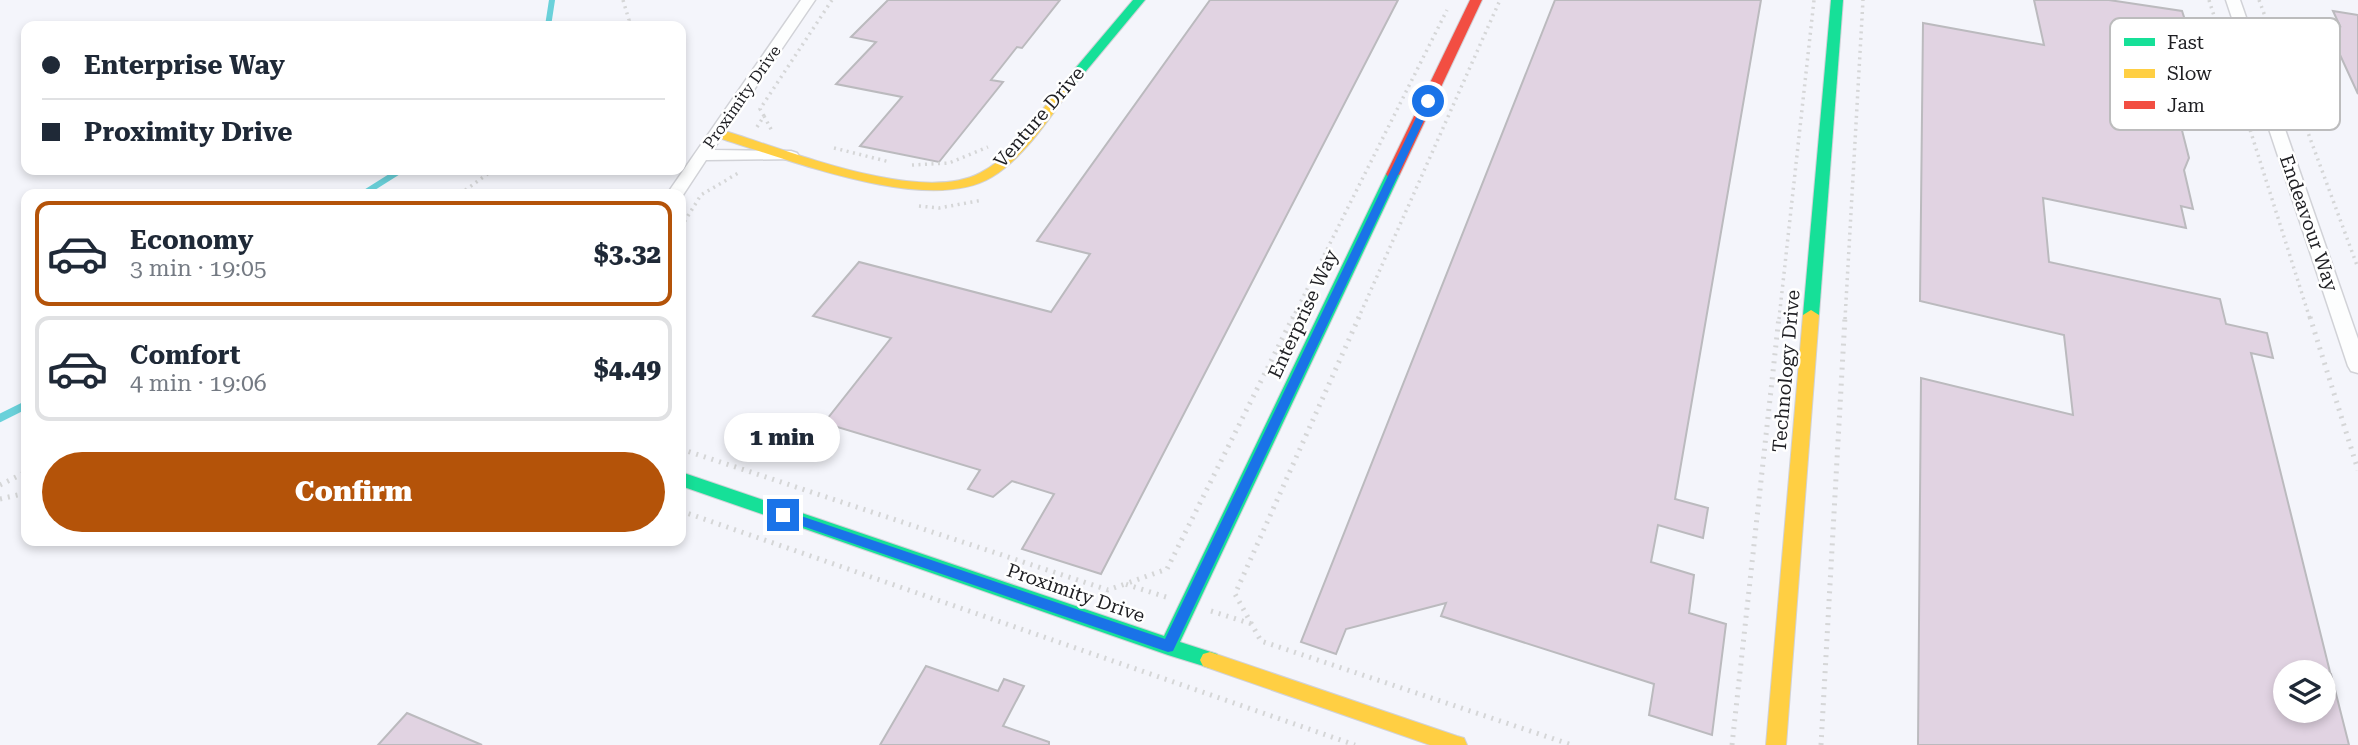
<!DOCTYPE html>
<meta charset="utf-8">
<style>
:root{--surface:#fff;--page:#f2f2f3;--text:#1f2937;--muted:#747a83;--line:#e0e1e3;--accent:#b45309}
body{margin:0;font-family:"Roboto Serif",serif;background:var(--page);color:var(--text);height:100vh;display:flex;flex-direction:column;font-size:26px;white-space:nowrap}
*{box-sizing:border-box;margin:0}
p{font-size:23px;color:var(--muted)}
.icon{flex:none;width:38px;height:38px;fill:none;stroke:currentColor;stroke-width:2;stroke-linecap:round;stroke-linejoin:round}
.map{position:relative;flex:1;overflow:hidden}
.side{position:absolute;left:21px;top:189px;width:665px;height:357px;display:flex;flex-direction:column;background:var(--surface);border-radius:14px;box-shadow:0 4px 10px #0003}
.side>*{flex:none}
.top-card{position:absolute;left:21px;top:21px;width:665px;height:154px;border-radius:14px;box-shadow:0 4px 10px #0003;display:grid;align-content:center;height:154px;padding:0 21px;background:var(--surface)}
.controls{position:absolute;left:2273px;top:660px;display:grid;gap:14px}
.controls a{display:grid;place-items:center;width:63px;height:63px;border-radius:50%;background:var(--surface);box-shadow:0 4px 10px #0003;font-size:35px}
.end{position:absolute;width:32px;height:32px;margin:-16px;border:9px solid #1a73e8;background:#fff;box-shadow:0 0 0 4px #fff}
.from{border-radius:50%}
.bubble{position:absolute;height:49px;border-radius:24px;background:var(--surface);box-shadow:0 4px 10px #0003;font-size:23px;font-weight:800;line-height:49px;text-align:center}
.top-card b{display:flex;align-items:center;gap:24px;height:66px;font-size:26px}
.top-card b+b{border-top:2px solid var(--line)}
.top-card i{width:18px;height:18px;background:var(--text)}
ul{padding:12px 0 0;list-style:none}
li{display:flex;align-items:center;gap:21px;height:105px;margin:0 14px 10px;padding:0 7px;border:4px solid var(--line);border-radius:14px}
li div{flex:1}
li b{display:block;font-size:26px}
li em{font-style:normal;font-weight:800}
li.selected{border-color:var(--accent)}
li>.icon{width:63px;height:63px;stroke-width:1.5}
.button{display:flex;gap:14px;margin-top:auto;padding:14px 21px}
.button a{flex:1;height:80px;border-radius:42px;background:var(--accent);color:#fff;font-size:28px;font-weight:800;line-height:80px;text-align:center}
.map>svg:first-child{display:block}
</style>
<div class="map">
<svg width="2358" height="745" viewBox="0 0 2358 745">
<rect width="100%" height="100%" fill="#f4f5fb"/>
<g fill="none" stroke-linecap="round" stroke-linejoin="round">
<g stroke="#6ad1da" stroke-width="6">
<path d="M548,26L552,0"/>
<path d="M363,194L401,170"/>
</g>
<path stroke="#6ad1da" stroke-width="8" d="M0,418L26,405"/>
</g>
<g fill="#e1d3e2" stroke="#bbbabe" stroke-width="2">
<path d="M888,0H1060L1022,48L1017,47L991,80L1003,82L939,162L860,146L902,97L836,84L876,42L851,37Z"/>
<path d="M1210,0H1398L1101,574L1022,549L1054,494L1012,481L993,497L968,489L980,470L824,423L891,338L813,316L859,262L1051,312L1090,254L1037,241Z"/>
<path d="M1555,0H1761L1675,499L1708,508L1703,538L1658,525L1651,562L1694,575L1689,613L1726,624L1712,735L1649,715L1654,684L1441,616L1446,603L1346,629L1336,654L1301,642Z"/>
<path d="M2034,0H2109L2182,11L2193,44L2156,38L2166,82L2170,83L2189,158L2184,170L2193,209L2181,206L2186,228L2043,198L2049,262L2220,299L2226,324L2267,333L2273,358L2251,353L2330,672H2286V710H2324V674H2331L2349,745H1918L1921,378L2073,415L2064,335L1920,301L1923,23L2044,45Z"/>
<path d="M2333,11L2358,15V94L2335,44L2327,43L2318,23L2340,26Z"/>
<path d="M926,666L998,691L1004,679L1024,686L1003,726L1049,742V745H880Z"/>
<path d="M407,713L482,745H378Z"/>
</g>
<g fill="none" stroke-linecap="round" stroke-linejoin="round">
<g stroke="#d1d2d7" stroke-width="3">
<g id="street">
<path d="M801,0H815L713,150L791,151L797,153L799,156L797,159L706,160L681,198V194H667Z"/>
<path d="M2226,0H2240L2358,339V373L2351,371L2348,366Z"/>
</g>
</g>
<g stroke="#d1d2d7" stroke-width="2">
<g id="fast">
<path d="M1133,0H1145L1071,89H1063V83Z"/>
<path d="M1831,0H1843L1819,315L1811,320L1803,315Z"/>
<path d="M1393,170L1400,174L1180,642L1217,654L1220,660L1217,666L1210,668L1168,655L681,486V472L1164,636L1386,174Z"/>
</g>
</g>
<g stroke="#d1d2d7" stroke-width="2">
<g id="slow">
<path d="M1067,82L1073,86C1050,117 1025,157 992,177C927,217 780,156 712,136L711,133L717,129L722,130C785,149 919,205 980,173C1015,155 1038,113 1063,83Z"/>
<path d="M1811,310L1819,315L1786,745H1766L1803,315Z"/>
<path d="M1210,652L1457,736L1464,738L1467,745H1430L1203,666L1200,660L1203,654Z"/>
</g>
</g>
<g stroke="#d1d2d7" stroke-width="2">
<path id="jam" d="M1470,0H1482L1400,174L1393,178L1388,177L1386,174Z"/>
</g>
<g stroke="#d5d6d7" stroke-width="3.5" stroke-dasharray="2 4.5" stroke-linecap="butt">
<path d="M623,0L629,20L628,26"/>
<path d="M2209,0L2310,319"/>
<path d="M2259,0L2358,268"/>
<path d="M764,116L760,109L832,0"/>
<path d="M757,127L764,116L772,131"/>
<path d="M834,148L890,162"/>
<path d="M912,165L949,163L988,147"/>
<path d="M460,194L493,170"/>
<path d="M919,206L939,208L983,200"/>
<path d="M681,227L701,195L740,172"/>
<path d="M1292,319L1447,10"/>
<path d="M1358,319L1500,0"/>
<path d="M1779,319L1814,0"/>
<path d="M1845,319L1863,0"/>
</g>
<g stroke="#d5d6d7" stroke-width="5" stroke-dasharray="2 6" stroke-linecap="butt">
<path d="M1359,317L1235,594L1261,641L1572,745"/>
<path d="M2310,317L2358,470"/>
<path d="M681,449L1108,590L1125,584"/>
<path d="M0,485L26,472"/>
<path d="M0,499L26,493"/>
<path d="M681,511L1355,745"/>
<path d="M1166,597L1125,584L1167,569L1293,317"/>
<path d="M1211,611L1252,624"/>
<path d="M1732,745L1779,317"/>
<path d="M1821,745L1845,317"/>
</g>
<use href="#street" fill="#fdfefe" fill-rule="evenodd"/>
<use href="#fast" fill="#16e098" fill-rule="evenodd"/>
<use href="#slow" fill="#ffcf43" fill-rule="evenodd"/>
<use href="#jam" fill="#f24e42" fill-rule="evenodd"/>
</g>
<path fill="#1a73e8" d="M1425,99L1433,101L1173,651L1168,652L779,518V511L783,510L1165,639Z"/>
<g text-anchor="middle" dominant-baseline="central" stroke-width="5" stroke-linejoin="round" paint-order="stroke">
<g font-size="16" fill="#1f1f23" stroke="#fff">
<text transform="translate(742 97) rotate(-55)">Proximity Drive</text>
</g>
<g font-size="19" fill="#1f1f23" stroke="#fff">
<text transform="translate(1039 117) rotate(-49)">Venture Drive</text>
<text transform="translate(2309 223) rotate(71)">Endeavour Way</text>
<text transform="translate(1303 314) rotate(-65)">Enterprise Way</text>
<text transform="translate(1786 371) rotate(-85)">Technology Drive</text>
<text transform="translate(1076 593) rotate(19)">Proximity Drive</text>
</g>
</g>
<rect x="2110" y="18" width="230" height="112" rx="10" fill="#fff" stroke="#bcbcbd" stroke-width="2"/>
<rect x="2124" y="38" width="31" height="8" fill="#16e098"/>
<rect x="2124" y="69" width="31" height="9" fill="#ffcf43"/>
<rect x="2124" y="101" width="31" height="8" fill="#f24e42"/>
<g font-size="19" fill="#1f1f23">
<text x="2167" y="49">Fast</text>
<text x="2167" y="80">Slow</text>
<text x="2167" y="112">Jam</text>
</g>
</svg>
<div class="controls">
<a><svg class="icon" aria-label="layers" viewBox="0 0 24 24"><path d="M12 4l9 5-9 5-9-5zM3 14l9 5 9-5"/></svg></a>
</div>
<i class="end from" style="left:1428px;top:101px"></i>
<i class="end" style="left:783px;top:515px"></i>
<div class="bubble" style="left:724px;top:413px;width:116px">1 min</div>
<div class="top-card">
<b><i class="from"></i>Enterprise Way</b>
<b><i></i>Proximity Drive</b>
</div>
<section class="side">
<ul>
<li class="selected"><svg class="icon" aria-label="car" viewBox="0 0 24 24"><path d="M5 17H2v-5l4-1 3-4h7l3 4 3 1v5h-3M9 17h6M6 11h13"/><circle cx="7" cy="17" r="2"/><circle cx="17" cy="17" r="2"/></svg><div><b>Economy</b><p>3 min · 19:05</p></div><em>$3.32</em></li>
<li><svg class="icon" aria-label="car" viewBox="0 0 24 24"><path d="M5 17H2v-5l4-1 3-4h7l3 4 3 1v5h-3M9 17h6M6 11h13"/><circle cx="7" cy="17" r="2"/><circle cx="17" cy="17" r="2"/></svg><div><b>Comfort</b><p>4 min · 19:06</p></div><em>$4.49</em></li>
</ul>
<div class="button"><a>Confirm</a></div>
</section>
</div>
